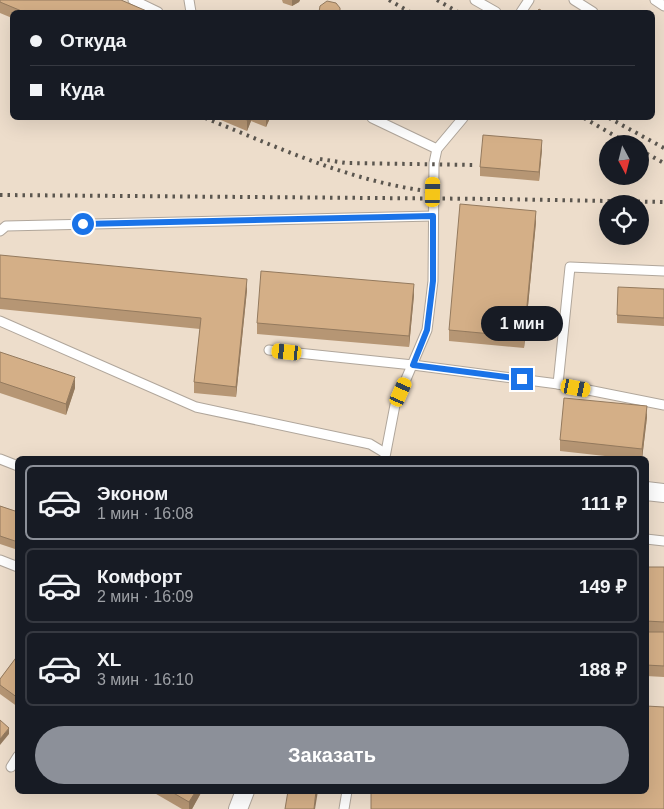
<!DOCTYPE html>
<html lang="ru">
<meta charset="utf-8">
<style>
:root{--surface:#171b24;--page:#242831;--text:#f1f3f6;--muted:#9ea1a6;--line:#363941;--accent:#8c9099}
body{margin:0;font-family:Helvetica,sans-serif;background:var(--page);color:var(--text);height:100vh;display:flex;flex-direction:column;font-size:19px;white-space:nowrap}
*{box-sizing:border-box;margin:0}
p{font-size:16px;color:var(--muted)}
.icon{flex:none;width:28px;height:28px;fill:none;stroke:currentColor;stroke-width:2;stroke-linecap:round;stroke-linejoin:round}
.map{position:relative;flex:1;overflow:hidden}
.panel{position:absolute;left:15px;top:456px;width:634px;height:338px;display:flex;flex-direction:column;background:var(--surface);border-radius:8px;box-shadow:0 5px 20px #0002}
.panel>*{flex:none}
.banner{position:absolute;left:10px;top:10px;width:645px;height:110px;border-radius:8px;box-shadow:0 5px 20px #0002;display:grid;align-content:center;height:110px;padding:0 20px;background:var(--surface)}
.needle{width:32px;rotate:173deg}
.fabs{position:absolute;left:599px;top:135px;display:grid;gap:10px}
.fabs a{display:grid;place-items:center;width:50px;height:50px;border-radius:50%;background:var(--surface);box-shadow:0 5px 20px #0002;font-size:25px}
.end{position:absolute;width:22px;height:22px;margin:-11px;border:6px solid #1a73e8;background:#fff;box-shadow:0 0 0 2px #fff}
.from{border-radius:50%}
.bubble{position:absolute;height:35px;border-radius:18px;background:var(--surface);box-shadow:0 5px 20px #0002;font-size:16px;font-weight:700;line-height:35px;text-align:center}
.car{position:absolute;width:15px;height:30px;margin:-15px -8px;border-radius:6px;box-shadow:0 0 4px 1px #0007;background:linear-gradient(#f5c518 24%,#345 0 40%,#f5c518 0 76%,#345 0 86%,#f5c518 0)}
.banner b{display:flex;align-items:center;gap:18px;height:48px;font-size:19px}
.banner b+b{border-top:1px solid var(--line)}
.banner i{width:12px;height:12px;background:var(--text)}
ul{padding:9px 0 0;list-style:none}
li{display:flex;align-items:center;gap:15px;height:75px;margin:0 10px 8px;padding:0 10px;border:2px solid var(--line);border-radius:8px}
li div{flex:1}
li b{display:block;font-size:19px}
li em{font-style:normal;font-weight:700}
li.selected{border-color:var(--accent)}
li>.icon{width:45px;height:45px;stroke-width:1.5}
.button{display:flex;gap:10px;margin-top:auto;padding:10px 20px}
.button a{flex:1;height:58px;border-radius:30px;background:var(--accent);color:#fff;font-size:20px;font-weight:700;line-height:58px;text-align:center}
.map>svg:first-child{display:block}
</style>
<div class="map">
<svg width="664" height="809" viewBox="0 0 664 809">
<rect width="100%" height="100%" fill="#f6ebdf"/>
<path fill="#edddcb" fill-rule="evenodd" d="M0,0H664V809H0ZM12,12H652V118H12ZM608,144H640V176H608ZM608,204H640V236H608ZM18,459H646V791H18Z"/>
<g fill="none" stroke-linecap="round" stroke-linejoin="round">
<g stroke="#b0a69b" stroke-width="11">
<g id="service">
<path d="M133,0L158,12"/>
<path d="M189,0L191,12"/>
<path d="M475,0L496,12"/>
<path d="M574,0L593,12"/>
<path d="M655,0L664,6"/>
<path d="M521,12L529,0"/>
<path d="M372,118L437,149"/>
<path d="M0,231L6,226L433,216"/>
<path d="M0,321L196,407L370,444L385,453"/>
<path d="M269,350L413,365L558,384L664,405"/>
<path d="M558,384L570,267L664,271"/>
<path d="M385,457L395,405L427,330L433,281L434,163L437,149L463,118"/>
<path d="M0,459L18,466"/>
<path d="M646,539L664,541"/>
<path d="M0,560L18,567"/>
<path d="M11,767L18,756"/>
<path d="M344,809L347,791"/>
</g>
</g>
<g stroke="#b0a69b" stroke-width="20">
<g id="minor">
<path d="M646,491L664,493"/>
<path d="M238,809L245,791"/>
</g>
</g>
<use href="#service" stroke="#fff" stroke-width="9"/>
<use href="#minor" stroke="#fff" stroke-width="18"/>
<g stroke="#5b564f" stroke-width="4" stroke-dasharray="2.5 5" stroke-linecap="butt">
<path d="M389,0L410,12"/>
<path d="M437,0L458,12"/>
<path d="M205,118C280,148 353,183 435,192"/>
<path d="M584,118L629,144"/>
<path d="M609,118L664,148"/>
<path d="M640,150L664,163"/>
<path d="M320,159L346,163L477,165"/>
<path d="M0,195L497,199L664,202"/>
</g>
</g>
<g fill="#b69674">
<path d="M0,0L149,12H12V18L0,13Z"/>
<path d="M282,0H300L299,2L292,6L283,3Z"/>
<path d="M216,118H270L266,127L251,121L247,131Z"/>
<path d="M542,149L539,181L480,176V167Z"/>
<path d="M536,222L524,348L449,341V330Z"/>
<path d="M0,255L247,290L236,397L194,393V382L200,329L0,309Z"/>
<path d="M664,289V326L617,323V315Z"/>
<path d="M414,295L409,347L257,334V323Z"/>
<path d="M0,352L75,388L66,415L0,393Z"/>
<path d="M647,417L642,459H632L560,451V440Z"/>
<path d="M0,506L18,512V550L0,544Z"/>
<path d="M646,567H664V677L646,676Z"/>
<path d="M18,655V707L0,694V679Z"/>
<path d="M151,791H202L192,809H182Z"/>
</g>
<g fill="#947a5e">
<path d="M292,0H300L299,2L292,6Z"/>
<path d="M248,118H251V121L247,131V120Z"/>
<path d="M266,118H270L266,127Z"/>
<path d="M542,140V149L539,181V172Z"/>
<path d="M536,211V222L524,348V337Z"/>
<path d="M247,279V290L236,397V387Z"/>
<path d="M414,284V295L409,347V336Z"/>
<path d="M75,377V388L66,415V404Z"/>
<path d="M647,406V417L642,459V449Z"/>
<path d="M9,728V734L0,745V739Z"/>
<path d="M196,791H202L192,809H189V802Z"/>
<path d="M316,791H318L315,809H314Z"/>
</g>
<g fill="#d4af87" stroke="#947a5e">
<path d="M0,0H121L149,12H24L0,2Z"/>
<path d="M327,1L336,3L340,8V12H319L320,6Z"/>
<path d="M539,9L544,12H537Z"/>
<path d="M240,118H248L247,120Z"/>
<path d="M483,135L542,140L539,172L480,167Z"/>
<path d="M460,204L536,211L524,337L449,330Z"/>
<path d="M0,255L247,279L236,387L194,382L201,318L0,298Z"/>
<path d="M261,271L414,284L409,336L257,323Z"/>
<path d="M618,287L664,289V318L617,315Z"/>
<path d="M0,352L75,377L66,404L0,382Z"/>
<path d="M564,398L647,406L642,449L560,440Z"/>
<path d="M0,506L18,512V542L0,536Z"/>
<path d="M646,567H664V622L646,621Z"/>
<path d="M646,632H664V666L646,665Z"/>
<path d="M18,655V698L0,685V679Z"/>
<path d="M646,706L664,707V809H371V791H646Z"/>
<path d="M0,720L9,728L0,739Z"/>
<path d="M170,791H196L189,802Z"/>
<path d="M288,791H316L314,809H285Z"/>
</g>
<g fill="none" stroke-linecap="round" stroke-linejoin="round">
<path stroke="#1a73e8" stroke-width="6" d="M83,224L433,216V281L427,330L413,365L522,379"/>
</g>
</svg>
<div class="fabs">
<a><svg class="needle" viewBox="-14 -14 28 28"><path d="M0-13l5 13h-10z" fill="#e53935"/><path d="M0 13l5-13h-10z" fill="#9ea1a6"/></svg></a>
<a><svg class="icon" aria-label="locate" viewBox="0 0 24 24"><circle cx="12" cy="12" r="6"/><path d="M12 2v4M12 18v4M2 12h4M18 12h4"/></svg></a>
</div>
<i class="end from" style="left:83px;top:224px"></i>
<i class="end" style="left:522px;top:379px"></i>
<div class="bubble" style="left:481px;top:306px;width:82px">1 мин</div>
<i class="car" style="left:433px;top:192px;rotate:1deg"></i>
<i class="car" style="left:287px;top:352px;rotate:276deg"></i>
<i class="car" style="left:576px;top:388px;rotate:101deg"></i>
<i class="car" style="left:401px;top:392px;rotate:24deg"></i>
<div class="banner">
<b><i class="from"></i>Откуда</b>
<b><i></i>Куда</b>
</div>
<section class="panel">
<ul>
<li class="selected"><svg class="icon" aria-label="car" viewBox="0 0 24 24"><path d="M5 17H2v-5l4-1 3-4h7l3 4 3 1v5h-3M9 17h6M6 11h13"/><circle cx="7" cy="17" r="2"/><circle cx="17" cy="17" r="2"/></svg><div><b>Эконом</b><p>1 мин · 16:08</p></div><em>111 ₽</em></li>
<li><svg class="icon" aria-label="car" viewBox="0 0 24 24"><path d="M5 17H2v-5l4-1 3-4h7l3 4 3 1v5h-3M9 17h6M6 11h13"/><circle cx="7" cy="17" r="2"/><circle cx="17" cy="17" r="2"/></svg><div><b>Комфорт</b><p>2 мин · 16:09</p></div><em>149 ₽</em></li>
<li><svg class="icon" aria-label="car" viewBox="0 0 24 24"><path d="M5 17H2v-5l4-1 3-4h7l3 4 3 1v5h-3M9 17h6M6 11h13"/><circle cx="7" cy="17" r="2"/><circle cx="17" cy="17" r="2"/></svg><div><b>XL</b><p>3 мин · 16:10</p></div><em>188 ₽</em></li>
</ul>
<div class="button"><a>Заказать</a></div>
</section>
</div>
